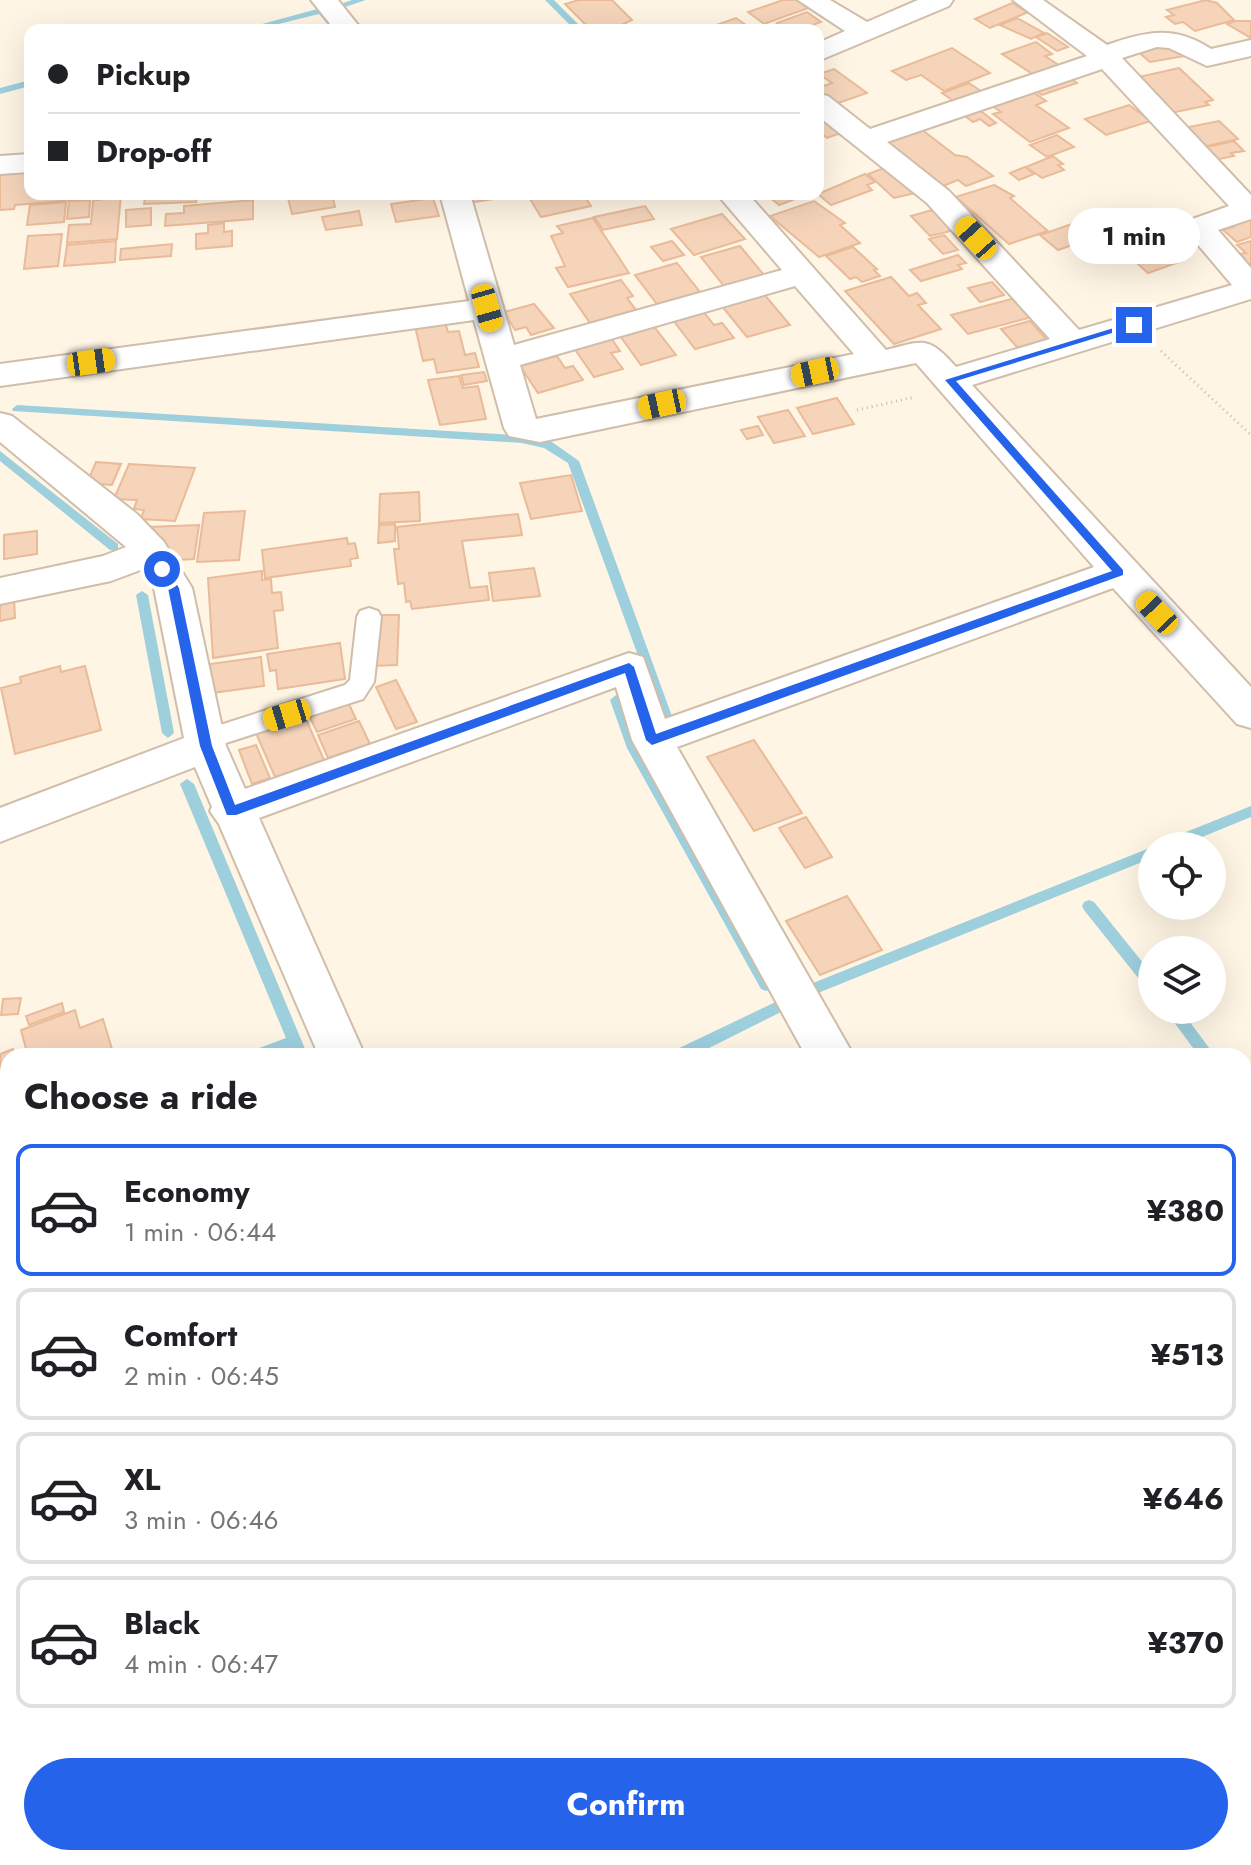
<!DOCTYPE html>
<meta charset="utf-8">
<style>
:root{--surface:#fff;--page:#f6f6f6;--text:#202124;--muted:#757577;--line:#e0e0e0;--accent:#2563eb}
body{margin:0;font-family:Jost,sans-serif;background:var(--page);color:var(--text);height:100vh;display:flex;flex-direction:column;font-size:30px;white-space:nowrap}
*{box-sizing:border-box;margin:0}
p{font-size:26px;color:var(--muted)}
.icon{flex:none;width:44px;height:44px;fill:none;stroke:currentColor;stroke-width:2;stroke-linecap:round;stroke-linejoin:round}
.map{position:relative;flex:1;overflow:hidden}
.side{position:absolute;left:0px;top:1048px;width:1252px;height:818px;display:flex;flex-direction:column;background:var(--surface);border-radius:24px 24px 0 0;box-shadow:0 8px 32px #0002}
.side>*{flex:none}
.top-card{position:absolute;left:24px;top:24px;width:800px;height:176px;border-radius:16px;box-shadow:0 8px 32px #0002;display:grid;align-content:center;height:176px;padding:0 24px;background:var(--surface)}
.tools{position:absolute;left:1138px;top:832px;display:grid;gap:16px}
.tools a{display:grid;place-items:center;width:88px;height:88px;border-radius:50%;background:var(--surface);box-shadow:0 8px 32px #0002;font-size:40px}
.end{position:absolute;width:36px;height:36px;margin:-18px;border:10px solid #2563eb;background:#fff;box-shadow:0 0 0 4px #fff}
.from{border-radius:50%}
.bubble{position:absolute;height:56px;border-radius:28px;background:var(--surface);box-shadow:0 8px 32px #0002;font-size:26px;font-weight:700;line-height:56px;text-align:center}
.car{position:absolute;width:24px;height:48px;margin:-24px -12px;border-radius:10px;box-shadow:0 0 6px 2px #0007;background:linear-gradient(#f5c518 24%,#345 0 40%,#f5c518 0 76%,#345 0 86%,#f5c518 0)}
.top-card b{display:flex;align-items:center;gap:28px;height:76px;font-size:30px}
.top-card b+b{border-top:2px solid var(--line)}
.top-card i{width:20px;height:20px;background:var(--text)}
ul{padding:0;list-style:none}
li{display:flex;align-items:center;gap:24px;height:132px;margin:0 16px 12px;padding:0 8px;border:4px solid var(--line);border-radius:16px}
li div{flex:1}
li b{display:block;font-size:30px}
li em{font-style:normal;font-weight:700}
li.selected{border-color:var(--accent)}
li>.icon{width:72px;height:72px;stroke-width:1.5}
h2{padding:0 24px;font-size:36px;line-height:96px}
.action{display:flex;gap:16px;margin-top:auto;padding:16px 24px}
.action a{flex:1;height:92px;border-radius:48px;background:var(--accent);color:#fff;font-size:32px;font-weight:700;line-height:92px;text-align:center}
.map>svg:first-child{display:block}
</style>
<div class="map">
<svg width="1251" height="1865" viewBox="0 0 1251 1865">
<rect width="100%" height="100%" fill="#fef5e4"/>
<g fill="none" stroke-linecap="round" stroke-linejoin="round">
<g fill="#9dcfdc" fill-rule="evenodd">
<path d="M352,0H366L342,8L338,5Z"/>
<path d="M545,0H554L584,30H575Z"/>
<path d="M321,8L334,21V25H328L319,14L254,30H240Z"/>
<path d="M30,80V86L0,94V88Z"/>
<path d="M17,405L514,435L513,431L518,427L522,428L526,436L552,442L579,461L673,719L667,724L661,719L568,463L544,448L522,443L13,411L12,409Z"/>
<path d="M0,451L118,544V550H110L0,461Z"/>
<path d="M142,591L148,595L174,733L168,738L162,733L136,595Z"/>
<path d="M616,695L622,700L639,748L771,981L773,985L771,989L766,991L761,989L627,748L610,700Z"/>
<path d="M187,779L194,784L308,1056H294L291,1049L273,1056H249L251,1051L286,1038L180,784Z"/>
<path d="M1251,806V817L1180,846H1159L1161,842Z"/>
<path d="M1152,847V858L818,993L813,995L808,993L806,989L808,985Z"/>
<path d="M1089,900L1094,902L1152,974V991L1147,989L1084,910L1082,906L1084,902Z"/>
<path d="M784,998L789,1000L791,1004L789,1008L693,1056H671L673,1051Z"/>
<path d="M1165,1010H1181L1215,1056H1199Z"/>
<path d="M1244,1094L1251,1098V1117L1244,1113Z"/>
<path d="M8,1147V1161L0,1164V1150Z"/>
<path d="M8,1323V1339L0,1342V1326Z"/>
</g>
</g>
<g fill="#f5d4ba" stroke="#e9bb99" stroke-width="2">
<path d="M579,0H612L632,20L611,30H591L565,4Z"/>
<path d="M783,0H805L814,6L764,24L748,12Z"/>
<path d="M1206,0L1217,3L1234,20L1195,31L1183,22L1175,24L1166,17L1174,15L1167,10Z"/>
<path d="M1012,3L1028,12L990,28L975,19Z"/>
<path d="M807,12L821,22L799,30H787L777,23Z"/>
<path d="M736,18L753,30H727L719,24Z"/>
<path d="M1017,18L1044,33L1031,39L1000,25Z"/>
<path d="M1235,21H1251V38L1227,24Z"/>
<path d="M1047,33L1068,47L1057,51L1036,37Z"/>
<path d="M1036,42L1052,54L1045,56L1063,68L1037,77L1002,54Z"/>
<path d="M1167,42L1185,56L1150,62L1136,50Z"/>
<path d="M952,48L990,73L944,91L921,75L906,80L892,71Z"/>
<path d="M1179,68L1213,100L1205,102L1209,105L1171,113L1134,78Z"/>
<path d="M834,69L867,93L830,106L818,97V88L832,83L819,74Z"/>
<path d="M1066,75L1077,83L1042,95L1031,88Z"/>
<path d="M969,83L985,94L958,104L942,93Z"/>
<path d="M1029,89L1046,101L1036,105L1069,128L1030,142L993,114L1001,112L988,103Z"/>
<path d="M1129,105L1151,121L1106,135L1085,119Z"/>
<path d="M976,107L996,123L989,126L980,119L973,122L961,113Z"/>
<path d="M828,119L844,132L827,138L818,131V122Z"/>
<path d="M1219,121L1238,139L1203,147L1184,128Z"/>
<path d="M917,126L955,155L967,157L993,176L966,186L958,180L940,187L880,139Z"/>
<path d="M1057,135L1074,147L1047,157L1030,145Z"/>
<path d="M1234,141L1244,151L1231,153L1234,156L1210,161L1198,149Z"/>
<path d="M1053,156L1063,164L1058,165L1064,170L1042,178L1026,167Z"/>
<path d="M887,167L920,192L894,198L868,174Z"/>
<path d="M1025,167L1034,174L1019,180L1010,173Z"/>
<path d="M30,169V194H98V198L15,205L14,209L0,210V172Z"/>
<path d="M865,174L875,182L867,185L872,190L831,205L818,194Z"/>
<path d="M994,185L1014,196L1010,198L1048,231L1009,244L956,197Z"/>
<path d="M100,194H121L117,239L67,243L69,225L91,224L93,200H100Z"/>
<path d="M146,194H197L196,202L144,204Z"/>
<path d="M287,194H332L335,207L292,214Z"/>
<path d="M466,194H492L494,199L469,203Z"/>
<path d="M527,194H583L591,206L541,217Z"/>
<path d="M766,194H808L779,205Z"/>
<path d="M433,198L439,216L396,222L391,204Z"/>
<path d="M90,200L89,217L67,219L69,201Z"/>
<path d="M253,200V219L165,226L166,214L184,213V206Z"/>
<path d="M814,201L845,223L840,225L860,243L819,257L770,216Z"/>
<path d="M66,202L64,222L27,225L30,205Z"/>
<path d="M645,206L654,219L603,230L594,217Z"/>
<path d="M151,208V225L126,227V210Z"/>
<path d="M936,209L955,230L930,236L911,216Z"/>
<path d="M1112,209L1146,238L1120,246L1104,234L1096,237L1077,221Z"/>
<path d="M359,211L362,225L326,230L322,217Z"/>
<path d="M722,214L745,239L694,255L671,229Z"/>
<path d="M1251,217V237L1237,242L1223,230L1233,227L1229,223Z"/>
<path d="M593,218L629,273L568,287L556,268L565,266L551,236L563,233L557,226Z"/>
<path d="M224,223V232L232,231V246L196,249V234L208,233V225Z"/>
<path d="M1075,223L1093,238L1058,250L1040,235Z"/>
<path d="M62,234L58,266L24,269L28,236Z"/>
<path d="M944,235L958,250L943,254L929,239Z"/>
<path d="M116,241L115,262L64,266L67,245Z"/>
<path d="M672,241L684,255L663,261L651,247Z"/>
<path d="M1251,241V264L1242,266L1235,260L1244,258L1239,254L1246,253L1237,245Z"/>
<path d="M172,244L171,256L120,260L121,249Z"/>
<path d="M1163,245L1182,261L1148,273L1129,256Z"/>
<path d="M740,246L764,275L724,286L701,257Z"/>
<path d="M853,247L877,269L874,270L880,276L862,282L856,277L850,279L826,256Z"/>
<path d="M958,255L966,263L958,265L962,269L921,281L910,270Z"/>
<path d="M677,263L700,292L657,304L635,275Z"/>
<path d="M891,277L909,296L917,293L926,303L918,305L941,329L894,344L845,291Z"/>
<path d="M621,280L633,296L627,298L636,310L590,323L570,294Z"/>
<path d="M992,282L1004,295L980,302L968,288Z"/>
<path d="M763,293L790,325L747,337L721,305Z"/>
<path d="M1015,298L1032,317L968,334L951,315Z"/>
<path d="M534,304L554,328L531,335L526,327L515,330L504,312Z"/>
<path d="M703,311L714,325L722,323L734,338L695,349L673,320Z"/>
<path d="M1030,321L1047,340L1018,348L1001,329Z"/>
<path d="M445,322L448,332L459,331L465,355L475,353L479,367L437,373L434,359L423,361L415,326Z"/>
<path d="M652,324L676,355L641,365L618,333Z"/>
<path d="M609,335L620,351L611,353L623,369L594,377L572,345Z"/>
<path d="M557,356L565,368L573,366L583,380L538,393L520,366Z"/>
<path d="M484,372L487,381L464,385L461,375Z"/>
<path d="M459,376L463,388L478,386L486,419L440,425L428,380Z"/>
<path d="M837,398L854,424L813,434L797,408Z"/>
<path d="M788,410L805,436L774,443L758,417Z"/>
<path d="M758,426L763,435L747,439L741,430Z"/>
<path d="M96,462L121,464L112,485L87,483Z"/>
<path d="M129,464L195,468L175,521L141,519L144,510L134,509L137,500L114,499Z"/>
<path d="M571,475L582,511L531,519L520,483Z"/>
<path d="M419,492L420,521L379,523L380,494Z"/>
<path d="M245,511L239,560L197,562L204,513Z"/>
<path d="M518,514L522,535L462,541L470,588L487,586L489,600L412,609L410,601L406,602L404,583L398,584L394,549H399L397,527Z"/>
<path d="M395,524V541L378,543L379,525Z"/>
<path d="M199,525L194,559L178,560L149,527Z"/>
<path d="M37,531V554L4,559V535Z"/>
<path d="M347,538L348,544L355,543L358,558L350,559L351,566L265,578L262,550Z"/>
<path d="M534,568L540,596L493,601L489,573Z"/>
<path d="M262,571V580L271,579L272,593L281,592L283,610L274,611L278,648L213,658L208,578Z"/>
<path d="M14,597L15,618L0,621V600Z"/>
<path d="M376,615H399L397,665L373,666Z"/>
<path d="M340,643L345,679L278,689L276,670L270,671L267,654Z"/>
<path d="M261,657L264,686L212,693L210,664Z"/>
<path d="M60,666L61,672L85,666L101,730L15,754L1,688L21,683L20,677Z"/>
<path d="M396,680L417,722L396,729L376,687Z"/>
<path d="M348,702L356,719L317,732L309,715Z"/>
<path d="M305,717L324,760L275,777L256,733Z"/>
<path d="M359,721L370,744L328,758L318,735Z"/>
<path d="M754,740L802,813L754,831L707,757Z"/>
<path d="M256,745L270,778L252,784L239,750Z"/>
<path d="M806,817L832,857L805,868L779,828Z"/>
<path d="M847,896L882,950L820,975L786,921Z"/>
<path d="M21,998L18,1014L1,1015L3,999Z"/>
<path d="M62,1003L64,1012L29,1025L26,1016Z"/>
<path d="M75,1010L80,1028L103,1019L114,1056H28L21,1030Z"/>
<path d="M13,1049L15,1056H8V1142L0,1145V1054Z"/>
<path d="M0,1197L8,1228V1256L0,1260Z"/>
<path d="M1249,1533L1251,1688L1244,1693V1536Z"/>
<path d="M263,1858H302L287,1865H264Z"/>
<path d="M1116,1858H1203L1207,1865H1119Z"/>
<path d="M1208,1858H1241L1225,1865H1212Z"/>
</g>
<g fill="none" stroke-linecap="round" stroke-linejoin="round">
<g stroke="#d0bdaa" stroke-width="4">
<path id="service" d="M369,608L378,611L381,617L374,682L363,699L204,750L195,747L191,740L195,733L345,685L350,680L357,617L360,611Z"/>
</g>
<g stroke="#d0bdaa" stroke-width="4">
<g id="minor">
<path d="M311,0H338L362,30H335Z"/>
<path d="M798,0H830L867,22L918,0H953L949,6L818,61V43L845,31Z"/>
<path d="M1013,0H1043L1107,45C1146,31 1175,25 1211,49L1251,40V56L1207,66L1169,48L1157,47L1122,58L1251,195V219L1218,230L1251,268V299L972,385L1251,687V728L1237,724L1113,588L677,747L854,1056H806L632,740L616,687L259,818L365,1056H319L219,824L210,811L212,807L195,767L0,842V808L184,738L154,588L143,569L111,581L0,604V578L103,556L126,547L0,442V413L12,416L137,514L164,542L192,588L226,746L245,789L629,653L643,657L665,719L1094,567L916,363L540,442L509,436L504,428L474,320L0,386V364L469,301L440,194H470L514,345L782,270L717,194H748L886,350C925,340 928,336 956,367L1050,339L927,203L818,116V94L828,96L870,129L1087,56ZM1102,69L1229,206L1187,221L1183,227L1232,285L1079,330L949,191L887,142ZM795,286L854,354L536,419L520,365Z"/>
<path d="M30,154V172L0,174V156Z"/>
<path d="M8,1273V1323L0,1326V1276Z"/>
<path d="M1251,1461V1516L1244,1519V1464Z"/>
<path d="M398,1858H476L473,1865H395Z"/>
<path d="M645,1858H715L712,1865H642Z"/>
<path d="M1053,1858H1115L1117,1865H1055Z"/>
</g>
</g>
<g stroke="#dbb79d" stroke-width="3" stroke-dasharray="1 4" stroke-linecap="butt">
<path d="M1161,351L1251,435"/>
<path d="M857,410L915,397"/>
</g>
<use href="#service" fill="#fff" fill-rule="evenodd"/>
<use href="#minor" fill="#fff" fill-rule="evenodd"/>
</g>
<path fill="#2563eb" d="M1130,323L1138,325L956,381L1123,570V575L652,745L646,740L625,673L236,815H227L200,746L168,588L158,567H166L179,588L212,746L235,805L629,663L634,667L656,734L1112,571L945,380Z"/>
</svg>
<div class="tools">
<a><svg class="icon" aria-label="locate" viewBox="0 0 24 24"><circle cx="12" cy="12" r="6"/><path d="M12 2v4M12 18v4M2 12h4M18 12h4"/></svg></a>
<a><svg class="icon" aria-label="layers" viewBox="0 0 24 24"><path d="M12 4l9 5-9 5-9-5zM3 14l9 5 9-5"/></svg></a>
</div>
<i class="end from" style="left:162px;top:569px"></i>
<i class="end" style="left:1134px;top:325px"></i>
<div class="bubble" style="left:1068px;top:208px;width:132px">1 min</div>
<i class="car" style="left:976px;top:238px;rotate:318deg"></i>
<i class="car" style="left:487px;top:308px;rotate:164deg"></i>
<i class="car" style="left:91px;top:362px;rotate:82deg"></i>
<i class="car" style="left:815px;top:372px;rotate:258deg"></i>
<i class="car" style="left:662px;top:404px;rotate:258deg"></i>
<i class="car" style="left:1157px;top:613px;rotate:317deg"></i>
<i class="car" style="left:287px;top:715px;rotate:253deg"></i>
<div class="top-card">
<b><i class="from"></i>Pickup</b>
<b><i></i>Drop-off</b>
</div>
<section class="side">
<h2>Choose a ride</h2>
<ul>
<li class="selected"><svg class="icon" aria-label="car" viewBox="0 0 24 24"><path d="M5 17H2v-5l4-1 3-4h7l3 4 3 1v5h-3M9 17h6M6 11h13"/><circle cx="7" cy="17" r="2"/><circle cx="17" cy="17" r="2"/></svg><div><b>Economy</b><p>1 min · 06:44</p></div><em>¥380</em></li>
<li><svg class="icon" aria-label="car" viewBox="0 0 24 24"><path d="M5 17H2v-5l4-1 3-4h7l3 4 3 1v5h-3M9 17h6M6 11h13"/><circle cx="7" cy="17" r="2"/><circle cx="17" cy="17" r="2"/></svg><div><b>Comfort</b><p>2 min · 06:45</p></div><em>¥513</em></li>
<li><svg class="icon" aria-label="car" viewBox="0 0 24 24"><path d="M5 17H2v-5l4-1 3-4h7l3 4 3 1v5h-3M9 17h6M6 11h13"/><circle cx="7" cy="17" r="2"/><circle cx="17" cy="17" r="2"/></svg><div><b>XL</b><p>3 min · 06:46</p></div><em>¥646</em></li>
<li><svg class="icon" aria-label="car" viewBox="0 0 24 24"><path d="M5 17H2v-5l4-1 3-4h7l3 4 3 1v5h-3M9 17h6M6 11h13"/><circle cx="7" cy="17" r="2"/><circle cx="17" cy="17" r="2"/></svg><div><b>Black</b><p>4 min · 06:47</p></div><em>¥370</em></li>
</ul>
<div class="action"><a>Confirm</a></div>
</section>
</div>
